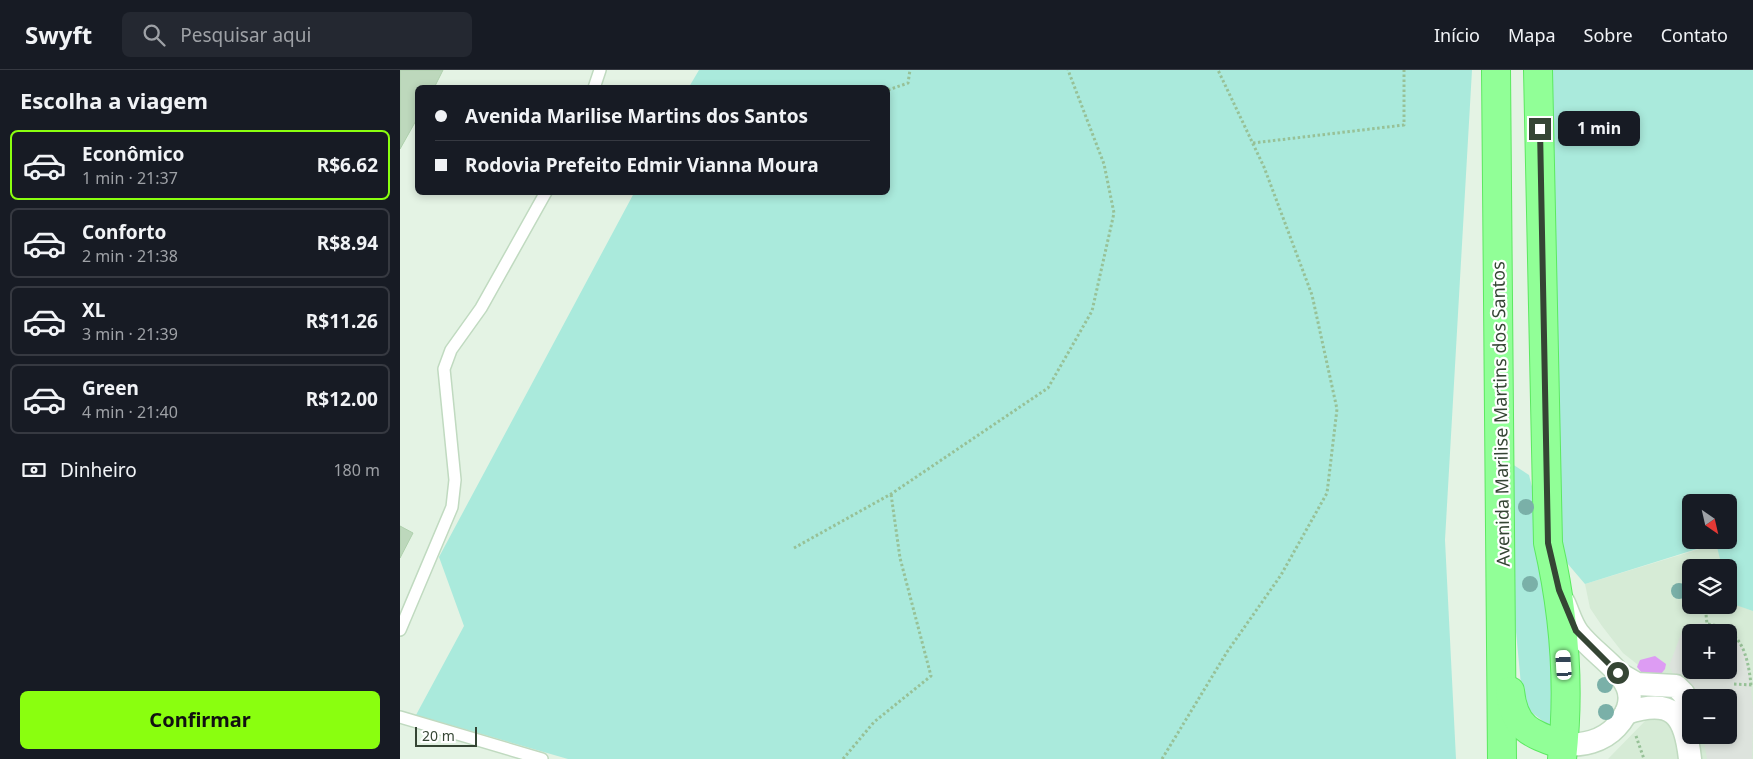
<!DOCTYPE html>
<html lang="pt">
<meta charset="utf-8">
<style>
:root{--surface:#171b24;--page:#242831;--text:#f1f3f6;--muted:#9ea1a6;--line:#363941;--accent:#8aff0f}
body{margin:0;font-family:"Noto Sans",sans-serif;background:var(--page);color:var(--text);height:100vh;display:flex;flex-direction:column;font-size:19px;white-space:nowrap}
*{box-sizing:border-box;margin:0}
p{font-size:16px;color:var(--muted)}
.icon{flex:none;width:28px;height:28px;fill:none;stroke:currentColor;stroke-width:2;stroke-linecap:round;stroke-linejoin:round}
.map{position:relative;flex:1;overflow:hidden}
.sheet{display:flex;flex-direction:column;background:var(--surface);width:400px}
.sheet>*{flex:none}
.hud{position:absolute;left:15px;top:15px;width:475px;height:110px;border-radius:8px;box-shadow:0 2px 8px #0003;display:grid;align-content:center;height:110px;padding:0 20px;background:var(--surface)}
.needle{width:32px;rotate:146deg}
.controls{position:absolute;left:1282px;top:424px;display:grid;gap:10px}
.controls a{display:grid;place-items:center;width:55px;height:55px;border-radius:8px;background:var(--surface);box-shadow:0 2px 8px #0003;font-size:25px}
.scale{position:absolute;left:15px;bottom:12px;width:62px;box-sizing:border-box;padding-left:5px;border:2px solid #354534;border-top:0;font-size:14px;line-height:18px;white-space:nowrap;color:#354534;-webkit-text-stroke:4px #fff;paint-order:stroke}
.end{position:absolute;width:22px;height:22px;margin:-11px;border:6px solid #354534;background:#fff;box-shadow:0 0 0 2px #fff}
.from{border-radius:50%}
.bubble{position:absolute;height:35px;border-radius:8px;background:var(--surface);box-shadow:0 2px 8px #0003;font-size:16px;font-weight:700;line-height:35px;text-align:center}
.car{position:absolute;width:15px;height:30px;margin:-15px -8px;border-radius:6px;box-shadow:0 0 4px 1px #0007;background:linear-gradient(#fff 24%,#345 0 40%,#fff 0 76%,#345 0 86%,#fff 0)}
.hud b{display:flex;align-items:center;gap:18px;height:48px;font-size:19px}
.hud b+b{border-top:1px solid var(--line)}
.hud i{width:12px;height:12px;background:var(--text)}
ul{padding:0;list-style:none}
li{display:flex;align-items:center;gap:15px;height:70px;margin:0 10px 8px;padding:0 10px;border:2px solid var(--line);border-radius:8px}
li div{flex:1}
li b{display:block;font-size:19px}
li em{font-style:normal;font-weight:700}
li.active{border-color:var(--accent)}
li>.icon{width:45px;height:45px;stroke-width:1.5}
h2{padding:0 20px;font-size:22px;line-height:60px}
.pay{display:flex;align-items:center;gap:12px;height:55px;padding:0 20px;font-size:19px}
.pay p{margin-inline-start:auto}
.action{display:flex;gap:10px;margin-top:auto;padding:10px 20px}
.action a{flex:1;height:58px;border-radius:8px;background:var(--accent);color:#111;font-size:20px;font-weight:700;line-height:58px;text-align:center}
header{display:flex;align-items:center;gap:30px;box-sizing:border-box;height:70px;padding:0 25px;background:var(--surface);border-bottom:1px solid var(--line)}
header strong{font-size:24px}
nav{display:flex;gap:28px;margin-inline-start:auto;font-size:18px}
.search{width:350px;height:45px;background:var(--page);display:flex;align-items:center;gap:12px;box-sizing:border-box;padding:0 18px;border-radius:8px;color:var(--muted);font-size:19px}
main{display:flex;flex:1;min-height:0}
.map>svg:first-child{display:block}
</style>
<header>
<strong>Swyft</strong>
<div class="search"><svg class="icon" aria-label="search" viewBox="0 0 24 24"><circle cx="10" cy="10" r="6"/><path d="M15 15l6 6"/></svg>Pesquisar aqui</div>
<nav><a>Início</a><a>Mapa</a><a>Sobre</a><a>Contato</a></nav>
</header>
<main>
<section class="sheet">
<h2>Escolha a viagem</h2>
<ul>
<li class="active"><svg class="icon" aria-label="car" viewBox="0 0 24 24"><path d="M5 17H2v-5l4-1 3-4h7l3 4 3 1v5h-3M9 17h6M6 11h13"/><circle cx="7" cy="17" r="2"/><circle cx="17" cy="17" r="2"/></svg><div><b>Econômico</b><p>1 min · 21:37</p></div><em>R$6.62</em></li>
<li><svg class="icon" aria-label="car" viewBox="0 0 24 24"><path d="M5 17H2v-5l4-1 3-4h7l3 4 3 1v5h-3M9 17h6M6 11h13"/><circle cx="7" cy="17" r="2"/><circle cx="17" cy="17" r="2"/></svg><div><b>Conforto</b><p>2 min · 21:38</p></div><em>R$8.94</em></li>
<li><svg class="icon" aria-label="car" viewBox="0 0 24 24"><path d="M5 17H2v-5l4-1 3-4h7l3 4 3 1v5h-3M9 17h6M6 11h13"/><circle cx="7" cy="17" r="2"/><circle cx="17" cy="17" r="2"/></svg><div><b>XL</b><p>3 min · 21:39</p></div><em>R$11.26</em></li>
<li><svg class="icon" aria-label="car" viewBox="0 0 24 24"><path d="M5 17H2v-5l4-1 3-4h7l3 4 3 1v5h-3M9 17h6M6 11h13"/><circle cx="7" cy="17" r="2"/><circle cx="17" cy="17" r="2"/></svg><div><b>Green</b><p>4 min · 21:40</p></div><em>R$12.00</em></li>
</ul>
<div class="pay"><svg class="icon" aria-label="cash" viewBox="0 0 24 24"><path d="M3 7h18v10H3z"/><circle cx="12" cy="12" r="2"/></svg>Dinheiro<p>180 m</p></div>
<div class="action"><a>Confirmar</a></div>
</section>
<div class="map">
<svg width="1353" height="689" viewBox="0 0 1353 689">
<rect width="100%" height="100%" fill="#e4f3e4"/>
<path fill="#d6ebd6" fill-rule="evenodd" d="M1353,426V689H1208L1247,649L1248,603L1239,600L1237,594L1223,583L1202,556L1190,538L1185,514L1329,470ZM1291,498H1329V535H1291ZM1291,562H1329V600H1291ZM1291,628H1329V665H1291Z"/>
<g fill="#aaeadc" fill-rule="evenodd">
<path d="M299,0H1072L1045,470L1056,689H168L16,645L64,556L39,487L234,123L488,122V18L289,17Z"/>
<path d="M1135,0H1353V541L1330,533L1329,498L1322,497L1316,473L1185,514L1150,473ZM1291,432H1329V470H1291Z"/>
<path d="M1109,392L1129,405L1136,432L1153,536L1152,658L1123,636L1115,551Z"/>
</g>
<path fill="#dde3dd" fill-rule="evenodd" d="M1299,553L1318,555L1335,566L1348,588L1353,640L1352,689H1307L1303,665H1329V628H1291L1283,622L1269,596L1283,559ZM1291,562H1329V600H1291Z"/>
<path fill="#dd9cf3" d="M1255,586L1266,594L1265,599L1261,604L1241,602L1237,597L1240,590Z"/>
<g fill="#bdd8bc" stroke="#aed0ac">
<path d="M0,0H43L34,18H18V47L0,79Z"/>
<path d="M0,456L13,463L0,488Z"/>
<path d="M1286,510H1291V532H1289Z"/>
</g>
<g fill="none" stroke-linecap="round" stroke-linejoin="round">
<g stroke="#c0dac0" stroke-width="14">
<g id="service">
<path d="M194,18L200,0"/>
<path d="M0,560L52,437L55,410L44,299L51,280L81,238L146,122"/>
<path d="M0,647L142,689"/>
</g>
</g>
<g stroke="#c0dac0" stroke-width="25">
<g id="minor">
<path d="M1218,603L1237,614L1276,616L1283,623L1291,637"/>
<path d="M1226,643C1273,628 1285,644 1290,689"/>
<path d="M1163,675C1183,675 1202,672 1216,657C1255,615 1201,593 1178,563C1171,554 1168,541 1163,531"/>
</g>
</g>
<g stroke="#5ce961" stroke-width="30">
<g id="primary">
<path d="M1096,0L1102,689"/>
<path d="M1138,0L1148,473C1164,543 1170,618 1162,689"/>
<path d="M1110,621C1114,659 1131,664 1163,675"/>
</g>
</g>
<g stroke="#97c197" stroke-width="3" stroke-dasharray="2.5 2.5" stroke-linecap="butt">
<path d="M488,20L508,13L510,0"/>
<path d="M853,73L1004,55V0"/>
<path d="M394,478L491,424L648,318L692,241L714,143L704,94L668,0"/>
<path d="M1305,535L1307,554C1341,557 1348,585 1351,615"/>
<path d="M1334,614L1353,615"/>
<path d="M1236,666L1244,689"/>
<path d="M443,689L474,652L531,606L500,488L491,424"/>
<path d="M762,689L827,582L881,505L927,423L937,339L912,225L864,97L818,0"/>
</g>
<use href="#service" stroke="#fff" stroke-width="11"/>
<use href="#minor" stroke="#fff" stroke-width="22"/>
<use href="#primary" stroke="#91ff97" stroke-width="28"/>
</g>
<g fill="#7ab0a8">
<circle cx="1126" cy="437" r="8"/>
<circle cx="1130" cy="514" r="8"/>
<circle cx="1279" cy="521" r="8"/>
<circle cx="1205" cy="615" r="8"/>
<circle cx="1206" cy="642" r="8"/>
</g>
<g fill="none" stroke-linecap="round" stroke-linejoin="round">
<path stroke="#354534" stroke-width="6" d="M1140,59L1148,473L1159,520L1176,561L1218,603"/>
</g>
<g text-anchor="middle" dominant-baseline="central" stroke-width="4.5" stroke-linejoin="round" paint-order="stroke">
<g font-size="18" fill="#354534" stroke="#fff">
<text transform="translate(1100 344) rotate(-91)">Avenida Marilise Martins dos Santos</text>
</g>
</g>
</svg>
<div class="controls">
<a><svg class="needle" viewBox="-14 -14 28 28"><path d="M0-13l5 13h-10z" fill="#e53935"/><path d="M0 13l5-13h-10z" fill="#9ea1a6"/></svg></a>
<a><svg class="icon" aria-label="layers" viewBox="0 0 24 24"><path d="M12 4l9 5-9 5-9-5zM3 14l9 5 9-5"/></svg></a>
<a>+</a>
<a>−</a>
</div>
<div class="scale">20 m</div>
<i class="end from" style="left:1218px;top:603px"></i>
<i class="end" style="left:1140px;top:59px"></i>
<div class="bubble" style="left:1158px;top:41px;width:82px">1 min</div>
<i class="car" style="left:1164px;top:595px;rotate:356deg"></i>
<div class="hud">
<b><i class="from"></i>Avenida Marilise Martins dos Santos</b>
<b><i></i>Rodovia Prefeito Edmir Vianna Moura</b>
</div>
</div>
</main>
